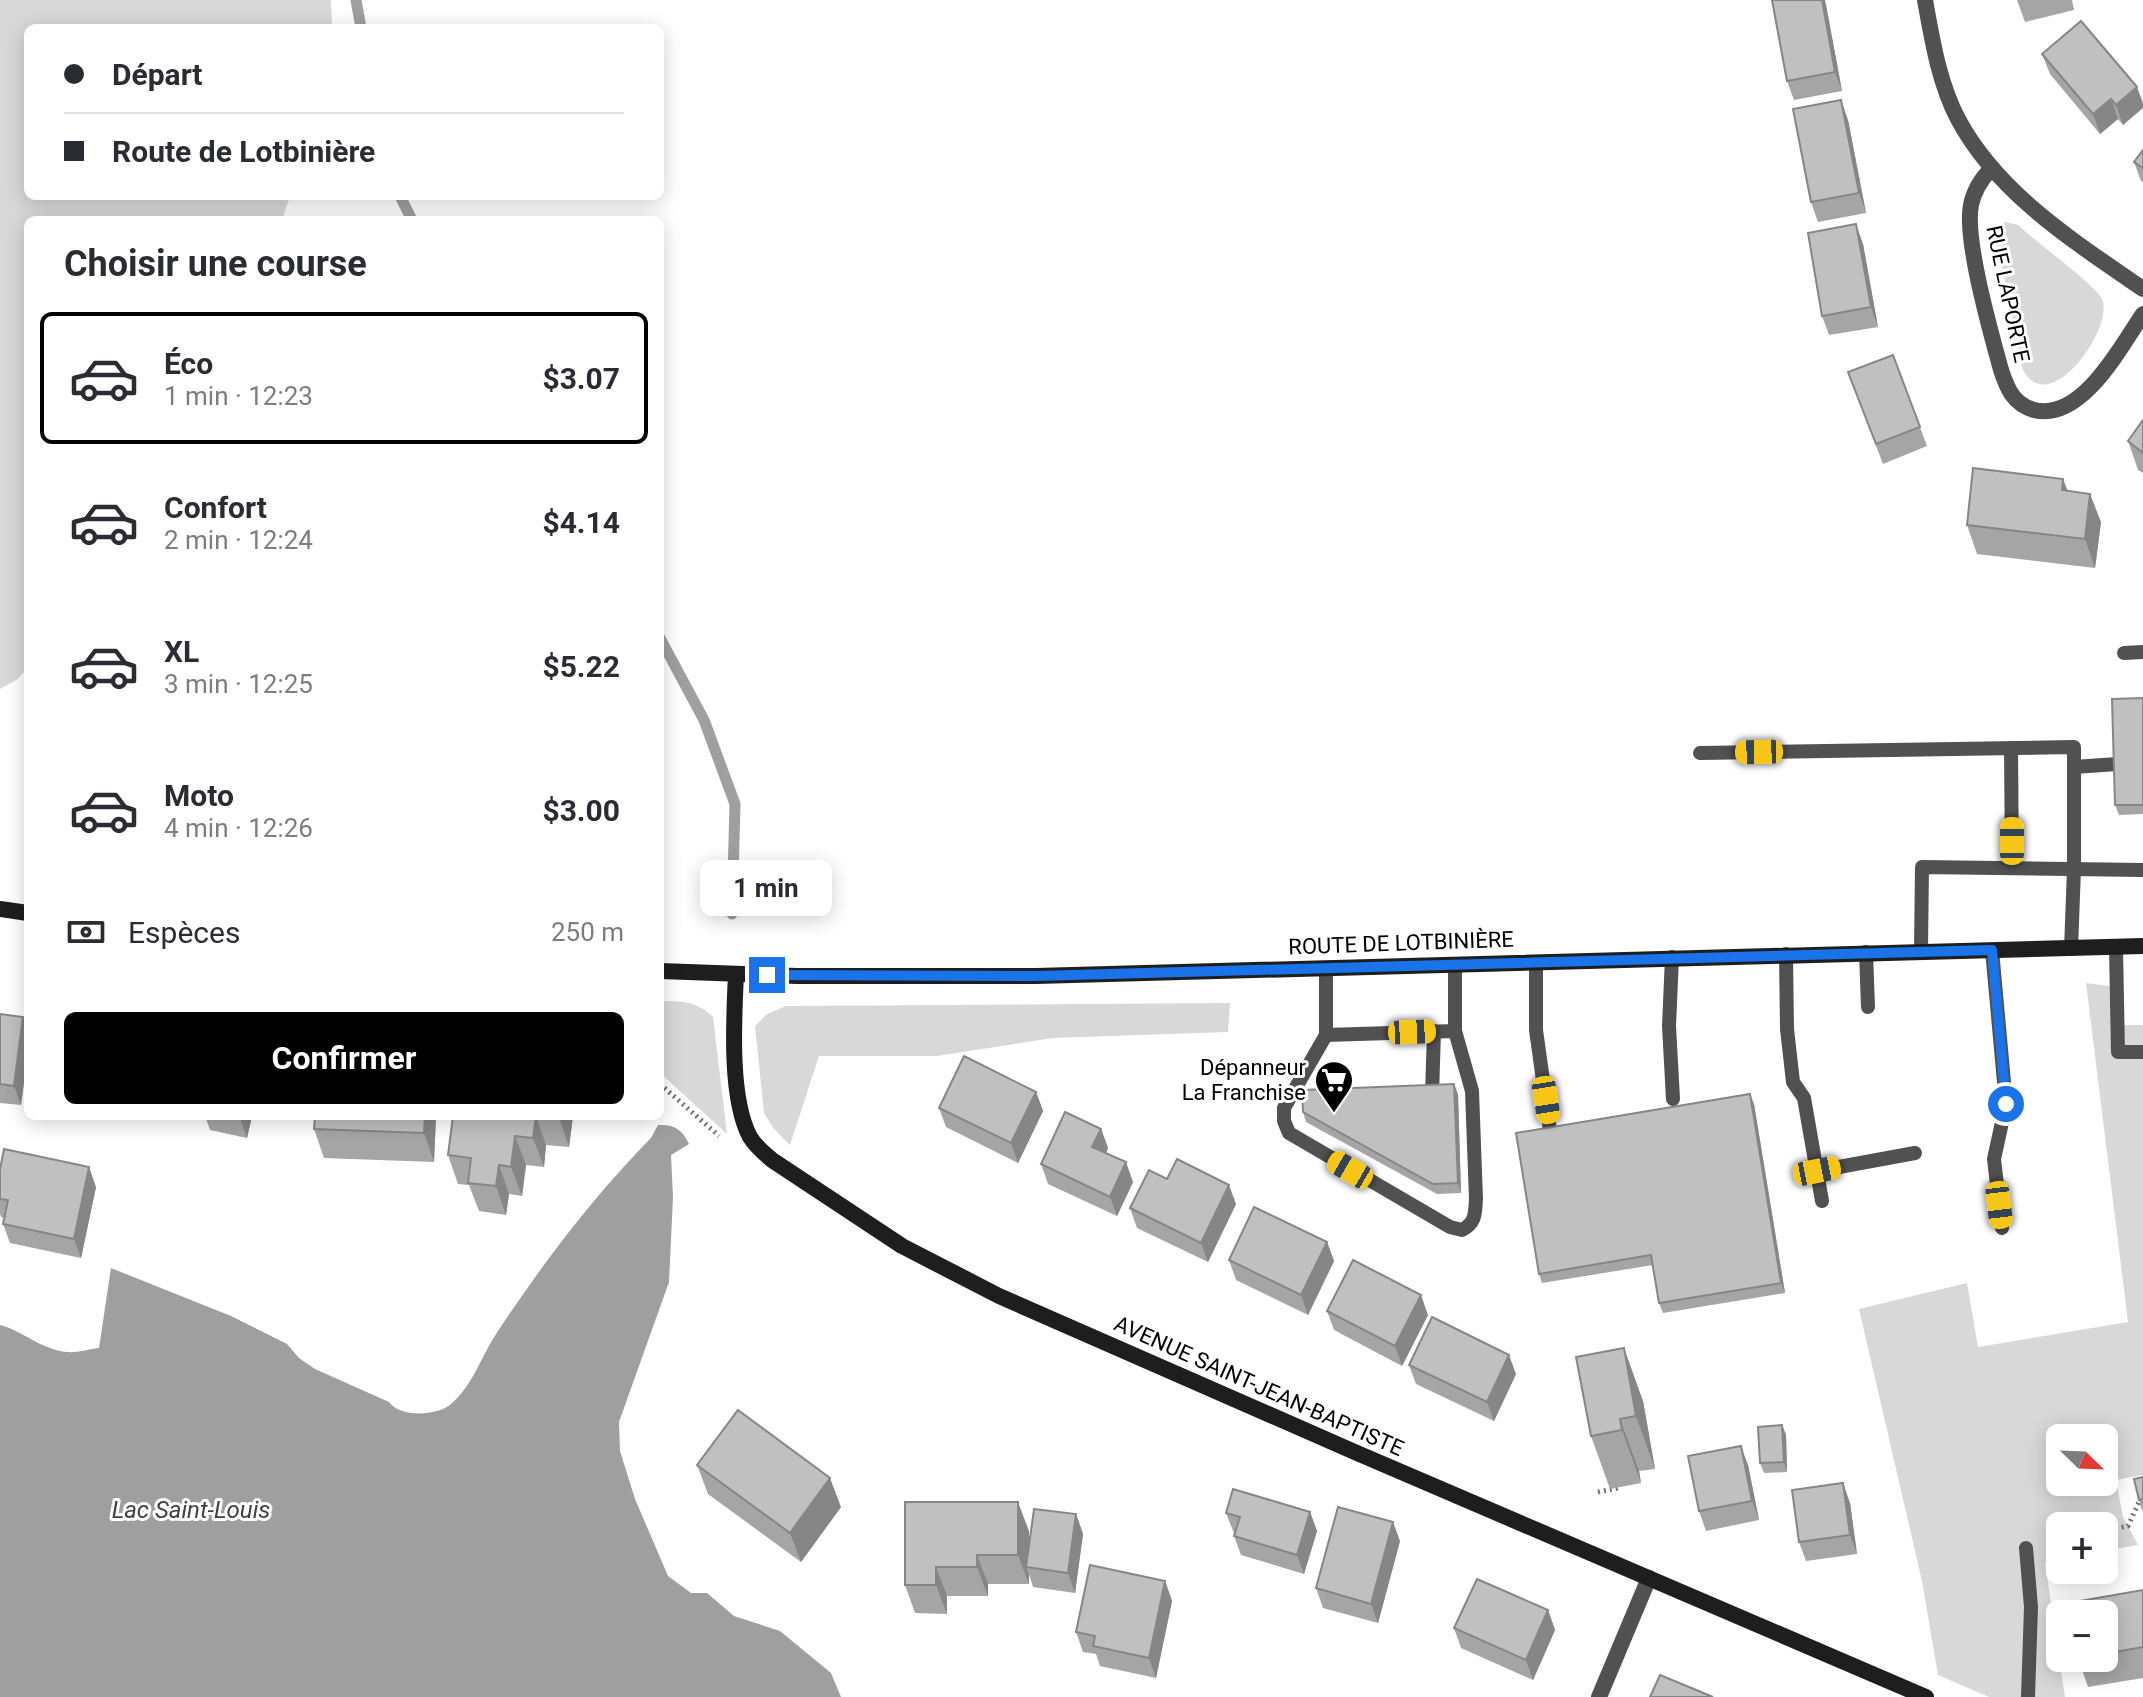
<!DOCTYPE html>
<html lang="fr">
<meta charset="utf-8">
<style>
:root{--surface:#fff;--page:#f7f7f7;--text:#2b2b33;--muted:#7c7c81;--line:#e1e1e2;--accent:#000}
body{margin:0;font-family:Roboto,sans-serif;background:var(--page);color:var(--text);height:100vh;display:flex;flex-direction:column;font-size:30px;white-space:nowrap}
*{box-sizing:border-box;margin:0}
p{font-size:26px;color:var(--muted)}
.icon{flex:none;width:44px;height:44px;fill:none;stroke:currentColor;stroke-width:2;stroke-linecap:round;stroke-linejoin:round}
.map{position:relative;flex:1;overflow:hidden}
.sheet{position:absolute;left:24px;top:216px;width:640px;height:904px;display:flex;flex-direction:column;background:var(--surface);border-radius:12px;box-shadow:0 4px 20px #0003}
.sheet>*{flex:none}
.banner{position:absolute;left:24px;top:24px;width:640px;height:176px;border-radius:12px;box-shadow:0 4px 20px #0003;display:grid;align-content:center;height:176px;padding:0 40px;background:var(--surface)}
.needle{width:52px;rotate:113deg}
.tools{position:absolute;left:2046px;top:1424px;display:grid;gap:16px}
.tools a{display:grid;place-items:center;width:72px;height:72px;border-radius:12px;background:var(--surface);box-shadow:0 4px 20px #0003;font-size:40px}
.end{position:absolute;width:36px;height:36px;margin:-18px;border:10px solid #1a73e8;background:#fff;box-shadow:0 0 0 4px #fff}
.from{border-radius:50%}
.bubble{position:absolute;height:56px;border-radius:12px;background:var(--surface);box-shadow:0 4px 20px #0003;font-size:26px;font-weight:700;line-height:56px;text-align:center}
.car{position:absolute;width:24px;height:48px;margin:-24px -12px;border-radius:10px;box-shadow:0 0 6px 2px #0007;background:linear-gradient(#f5c518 24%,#345 0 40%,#f5c518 0 76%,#345 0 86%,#f5c518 0)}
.banner b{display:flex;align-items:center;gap:28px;height:76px;font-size:30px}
.banner b+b{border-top:2px solid var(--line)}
.banner i{width:20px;height:20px;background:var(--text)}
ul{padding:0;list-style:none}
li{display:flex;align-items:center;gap:24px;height:132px;margin:0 16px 12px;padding:0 24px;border:4px solid transparent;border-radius:12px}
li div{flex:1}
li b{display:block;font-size:30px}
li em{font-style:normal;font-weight:700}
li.on{border-color:var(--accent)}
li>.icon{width:72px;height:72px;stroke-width:1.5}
h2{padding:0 40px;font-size:36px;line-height:96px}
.pay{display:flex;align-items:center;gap:20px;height:88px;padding:0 40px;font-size:30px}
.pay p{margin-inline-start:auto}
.action{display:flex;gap:16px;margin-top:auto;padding:16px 40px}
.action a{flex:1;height:92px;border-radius:12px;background:var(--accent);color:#fff;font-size:32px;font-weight:700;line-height:92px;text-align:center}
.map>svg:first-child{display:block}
</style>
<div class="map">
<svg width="2143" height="1697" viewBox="0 0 2143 1697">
<rect width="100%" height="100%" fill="#fff"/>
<g fill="#d8d8d8" fill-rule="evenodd">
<path d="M0,0H331L332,28H28V196H290L282,220H28V667L18,679L0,689Z"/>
<path d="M2005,222L2018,225C2033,240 2096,285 2102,299C2115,329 2046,423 2022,367L1996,235V230Z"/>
<path d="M2086,983L2117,987L2118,1025H2143V1475L2116,1480L2123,1517L2138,1545L2104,1551V1526H2060V1560L2045,1563L2065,1697H1989L1938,1675L1922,1581L1859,1309L1967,1283L1978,1347L2128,1322ZM2060,1438H2104V1482H2060Z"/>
<path d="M660,1001C681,1001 697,1001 713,1017L727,1134L660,1073Z"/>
<path d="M1230,1003L1228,1032L1053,1038L937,1056H819L790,1145L774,1129L764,1113L755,1026L767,1014L786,1006Z"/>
</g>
<path fill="#9f9f9f" d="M658,1125C674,1124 682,1129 689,1144L671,1155L673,1197L669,1282L619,1422L620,1451L635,1499L668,1576L691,1593H707L734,1616L780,1631L831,1673L841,1697H0V1325C23,1331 42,1350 67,1352C77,1353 89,1349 99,1348L111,1268L231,1316L287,1344L299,1358L315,1369L389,1402C401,1418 437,1416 451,1404C474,1384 481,1356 498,1331C543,1263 593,1197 651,1138Z"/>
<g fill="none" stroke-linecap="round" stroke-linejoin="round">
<g stroke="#9f9f9f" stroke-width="11">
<path d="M356,0L361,28"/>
<path d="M400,196L412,220"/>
<path d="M660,638L704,720L735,804L732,914"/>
</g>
<g stroke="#737373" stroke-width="5" stroke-dasharray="2 4" stroke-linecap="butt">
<path d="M660,1084L719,1136"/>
<path d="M1335,1094L1336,1072"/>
<path d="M1598,1492L1618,1488"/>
<path d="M2104,1531L2128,1526L2140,1500"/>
</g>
<g stroke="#515151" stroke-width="14">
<path d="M2124,653L2143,652"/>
<path d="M2011,748L2012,868"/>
<path d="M1700,753L2074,747V869L2071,949"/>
<path d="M2074,767L2117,764"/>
<path d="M2116,947L2118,1052H2143"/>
<path d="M1921,950L1922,867L2143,870"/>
<path d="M1992,950L2006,1104L1994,1159L2002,1228"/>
<path d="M1866,952L1868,1007"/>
<path d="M1786,954L1787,1029L1793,1082L1804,1098L1822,1201"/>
<path d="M1672,957L1669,1026L1673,1099"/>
<path d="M1536,962V1030L1551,1138"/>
<path d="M1326,968V1035L1455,1031V965"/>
<path d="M1326,1035L1284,1108V1121L1289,1133L1450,1227L1462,1230C1476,1223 1475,1213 1476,1199L1472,1091L1455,1031"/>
<path d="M1432,1095L1434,1031"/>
<path d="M1817,1171L1915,1153"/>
<path d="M2026,1548L2031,1607L2028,1697"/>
</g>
<g stroke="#515151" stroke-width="16">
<path d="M1925,0C1932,39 1939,83 1958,119C1998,194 2075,242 2143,289"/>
<path d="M1992,168C1981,179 1974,190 1971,205C1964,239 1991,333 2001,370C2007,388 2013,404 2034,410C2082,422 2121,346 2143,314"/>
<path d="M1599,1697L1649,1578"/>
</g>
<g stroke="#1e1e1e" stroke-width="16">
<path d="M0,909L28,913"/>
<path d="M660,971L797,976H1036L2143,946"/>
<path d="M736,974C734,1018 729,1098 750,1137C756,1147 764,1153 772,1160L902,1246L999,1296L1357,1453L1926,1697"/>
</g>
</g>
<g fill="#a5a5a5">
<path d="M2017,0H2072L2074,10L2025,22Z"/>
<path d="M1826,5L1842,91L1794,100L1787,81Z"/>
<path d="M2042,54L2137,87L2123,125L2118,119L2100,134L2050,74Z"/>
<path d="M1848,120L1866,213L1818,222L1811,202Z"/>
<path d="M2143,150V182L2141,181L2134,162Z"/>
<path d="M1863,244L1878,327L1829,335L1822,316Z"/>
<path d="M1893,355L1927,446L1883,464L1848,372Z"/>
<path d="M2128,441L2143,453V473L2138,470Z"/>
<path d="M2068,491L2101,522L2095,568L1977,554L1967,525Z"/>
<path d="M2143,698V814L2119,815L2115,805Z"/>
<path d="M0,1014L23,1017L28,1032V1051L21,1105L0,1103Z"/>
<path d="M1036,1092L1043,1111L1018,1163L946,1127L939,1108Z"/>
<path d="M1458,1094L1461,1193L1437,1194L1306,1122L1303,1112Z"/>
<path d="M1754,1104L1785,1293L1663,1313L1659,1303L1653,1265L1542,1283L1539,1274Z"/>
<path d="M205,1116H252L247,1138L210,1130Z"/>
<path d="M315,1116H436L434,1162L324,1158L314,1129Z"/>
<path d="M453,1116H573L569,1147L546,1145L544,1167L526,1165L522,1196L509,1194L506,1215L479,1211L469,1185L458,1184L448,1155Z"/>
<path d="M1101,1129L1108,1148L1106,1153L1133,1182L1117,1216L1048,1184L1041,1164Z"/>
<path d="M0,1169L96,1187L81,1258L10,1243L3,1224L4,1218L1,1217L0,1214Z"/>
<path d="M1167,1179L1236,1204L1208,1262L1137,1228L1130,1208Z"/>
<path d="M1327,1242L1334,1261L1308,1315L1236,1280L1229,1260Z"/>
<path d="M1327,1311L1428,1315L1402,1366L1334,1330Z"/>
<path d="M1409,1365L1516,1374L1494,1421L1416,1384Z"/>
<path d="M1643,1401L1655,1469L1639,1471L1641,1483L1610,1489L1591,1436Z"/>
<path d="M1782,1425L1786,1435L1787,1472L1764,1473L1760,1463Z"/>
<path d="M697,1465L841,1507L801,1562L708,1494Z"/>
<path d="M1748,1465L1759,1520L1706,1531L1699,1511Z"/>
<path d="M2143,1477V1510H2142L2139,1500Z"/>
<path d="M905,1502L1029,1531V1549L1076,1514L1083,1534L1075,1593L1033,1587L1029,1574V1584H988V1596H947V1614L915,1613L905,1585Z"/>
<path d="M1850,1503L1857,1554L1806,1561L1799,1542Z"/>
<path d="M1310,1512L1317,1531L1304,1574L1241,1555L1234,1536L1235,1533H1234L1226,1513Z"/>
<path d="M1400,1541L1378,1623L1323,1608L1316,1588Z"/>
<path d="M1165,1581L1172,1601L1156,1678L1100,1666L1096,1654L1083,1652L1076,1632Z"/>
<path d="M2143,1590V1678L2088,1687L2078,1658H2104V1614Z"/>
<path d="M1548,1610L1555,1630L1533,1680L1461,1648L1454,1628Z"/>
</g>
<g fill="#868686">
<path d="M1822,0H1825L1826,5L1842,91L1835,72Z"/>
<path d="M2137,87L2143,103V108L2123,125L2116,105Z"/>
<path d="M2111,99L2118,119L2100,134L2093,114Z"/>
<path d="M1841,100L1848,120L1866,213L1859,193Z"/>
<path d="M1856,224L1863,244L1878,327L1871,307Z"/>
<path d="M2063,479L2074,507L2062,490Z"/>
<path d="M2090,494L2101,522L2095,568L2085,539Z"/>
<path d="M23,1017L28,1032V1051L21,1105L14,1086Z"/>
<path d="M1454,1084L1458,1094L1461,1193L1458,1183Z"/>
<path d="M1036,1092L1043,1111L1018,1163L1011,1143Z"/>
<path d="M1750,1094L1754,1104L1785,1293L1781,1283Z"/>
<path d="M241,1116H252L247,1138L240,1119Z"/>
<path d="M425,1116H436L434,1162L424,1133Z"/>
<path d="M536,1116L546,1145L544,1167L533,1138Z"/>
<path d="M559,1116H573L569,1147L559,1118Z"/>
<path d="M1101,1129L1108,1148L1099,1166L1092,1147Z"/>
<path d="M515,1136L526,1165L522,1196L511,1167Z"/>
<path d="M1126,1162L1133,1182L1117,1216L1110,1197Z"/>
<path d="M499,1165L509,1194L506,1215L496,1186Z"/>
<path d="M89,1167L96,1187L81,1258L74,1239Z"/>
<path d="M1229,1185L1236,1204L1208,1262L1201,1243Z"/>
<path d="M1327,1242L1334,1261L1308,1315L1301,1295Z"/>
<path d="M1421,1295L1428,1315L1402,1366L1395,1346Z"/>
<path d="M1624,1348L1643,1401L1655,1469L1636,1416Z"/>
<path d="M1509,1355L1516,1374L1494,1421L1487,1402Z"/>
<path d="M1620,1419L1639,1471L1641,1483L1622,1430Z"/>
<path d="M1782,1425L1786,1435L1787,1472L1784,1462Z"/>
<path d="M1741,1446L1748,1465L1759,1520L1752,1501Z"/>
<path d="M830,1478L841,1507L801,1562L790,1533Z"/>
<path d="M1843,1483L1850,1503L1857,1554L1850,1535Z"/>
<path d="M1018,1502L1029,1531V1568L1026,1567L1029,1574V1584L1018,1555Z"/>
<path d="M1310,1512L1317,1531L1304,1574L1297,1555Z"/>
<path d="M1076,1514L1083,1534L1075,1593L1068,1573Z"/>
<path d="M1393,1522L1400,1541L1378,1623L1371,1604Z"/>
<path d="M977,1555L988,1584V1596L977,1567Z"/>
<path d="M936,1567L947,1596V1614L936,1585Z"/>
<path d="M1165,1581L1172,1601L1156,1678L1149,1658Z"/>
<path d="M1548,1610L1555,1630L1533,1680L1526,1660Z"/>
</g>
<g fill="#c0c0c0" stroke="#868686" stroke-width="2">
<path d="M1772,0H1822L1835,72L1787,81Z"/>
<path d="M2081,21L2137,87L2116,105L2111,99L2093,114L2042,54Z"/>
<path d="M1841,100L1859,193L1811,202L1793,109Z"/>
<path d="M2143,150V168L2134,162Z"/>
<path d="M1856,224L1871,307L1822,316L1808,233Z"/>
<path d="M1893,355L1920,427L1876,444L1848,372Z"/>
<path d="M2143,420V453L2128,441Z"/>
<path d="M1973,468L2063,479L2062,490L2090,494L2085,539L1967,525Z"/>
<path d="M2143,698V805H2115L2112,699Z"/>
<path d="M0,1014L23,1017L14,1086L0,1084Z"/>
<path d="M964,1056L1036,1092L1011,1143L939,1108Z"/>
<path d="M1454,1084L1458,1183L1433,1184L1303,1112L1302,1090Z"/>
<path d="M1750,1094L1781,1283L1659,1303L1651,1255L1539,1274L1516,1133Z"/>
<path d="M1065,1112L1101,1129L1092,1147L1126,1162L1110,1197L1041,1164Z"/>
<path d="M315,1116H425L424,1133L314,1129Z"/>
<path d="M453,1116H536L533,1138L515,1136L511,1167L499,1165L496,1186L468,1183L471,1158L448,1155Z"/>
<path d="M538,1116H559V1118Z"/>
<path d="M4,1149L89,1167L74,1239L3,1224L8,1200L0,1199V1169Z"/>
<path d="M1177,1159L1229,1185L1201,1243L1130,1208L1149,1170L1167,1179Z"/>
<path d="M1254,1207L1327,1242L1301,1295L1229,1260Z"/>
<path d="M1353,1260L1421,1295L1395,1346L1327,1311Z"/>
<path d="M1432,1317L1509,1355L1487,1402L1409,1365Z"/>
<path d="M1624,1348L1636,1416L1620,1419L1622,1430L1591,1436L1576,1357Z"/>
<path d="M738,1410L830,1478L790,1533L697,1465Z"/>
<path d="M1782,1425L1784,1462L1760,1463L1758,1427Z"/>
<path d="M1741,1446L1752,1501L1699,1511L1688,1456Z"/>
<path d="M2143,1477V1499L2139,1500L2134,1479Z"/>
<path d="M1843,1483L1850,1535L1799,1542L1792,1490Z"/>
<path d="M1233,1489L1310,1512L1297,1555L1234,1536L1240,1517L1226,1513Z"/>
<path d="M905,1502H1018V1555H977V1567H936V1585H905Z"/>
<path d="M1338,1507L1393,1522L1371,1604L1316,1588Z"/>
<path d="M1034,1509L1076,1514L1068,1573L1026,1567Z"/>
<path d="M1090,1565L1165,1581L1149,1658L1093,1646L1095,1636L1076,1632Z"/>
<path d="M1477,1579L1548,1610L1526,1660L1454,1628Z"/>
<path d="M2143,1590V1647L2104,1654V1614H2070L2068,1603Z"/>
<path d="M1660,1675L1713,1697H1650Z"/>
</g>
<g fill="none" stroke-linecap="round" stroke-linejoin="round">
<path stroke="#1a73e8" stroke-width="10" d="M767,975L1036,976L1992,950L2006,1104"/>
</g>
<defs>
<g id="supermarket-pin" transform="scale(2)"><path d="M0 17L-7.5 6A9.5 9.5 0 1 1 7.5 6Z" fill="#000" stroke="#fff"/><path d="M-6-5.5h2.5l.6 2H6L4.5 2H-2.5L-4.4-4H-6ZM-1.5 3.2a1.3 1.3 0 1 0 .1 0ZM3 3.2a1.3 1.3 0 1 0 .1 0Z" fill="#fff"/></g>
</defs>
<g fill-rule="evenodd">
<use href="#supermarket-pin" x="1334" y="1080"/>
</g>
<g text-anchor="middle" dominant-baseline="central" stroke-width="6" stroke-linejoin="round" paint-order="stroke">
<g font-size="22" fill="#000" stroke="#fff">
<text transform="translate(2008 294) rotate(78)">RUE LAPORTE</text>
<text transform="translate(1401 943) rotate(-2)">ROUTE DE LOTBINIÈRE</text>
<text transform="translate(1259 1386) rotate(24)">AVENUE SAINT-JEAN-BAPTISTE</text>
</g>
<g font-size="22" fill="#000" stroke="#fff" text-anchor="end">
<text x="1306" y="1067">Dépanneur<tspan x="1306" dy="25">La Franchise</tspan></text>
</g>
<g font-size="24" font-style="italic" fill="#404040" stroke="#fff">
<text x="191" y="1510">Lac Saint-Louis</text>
</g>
</g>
</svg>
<div class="tools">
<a><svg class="needle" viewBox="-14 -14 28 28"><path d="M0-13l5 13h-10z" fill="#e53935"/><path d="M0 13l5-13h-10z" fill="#7c7c81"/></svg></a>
<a>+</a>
<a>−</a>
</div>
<i class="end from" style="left:2006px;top:1104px"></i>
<i class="end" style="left:767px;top:975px"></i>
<div class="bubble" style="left:700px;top:860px;width:132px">1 min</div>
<i class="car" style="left:1759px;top:752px;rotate:269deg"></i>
<i class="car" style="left:2012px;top:841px;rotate:0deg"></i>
<i class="car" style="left:1412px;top:1032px;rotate:88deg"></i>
<i class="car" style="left:1546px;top:1100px;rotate:171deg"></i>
<i class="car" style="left:1350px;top:1170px;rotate:300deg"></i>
<i class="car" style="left:1817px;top:1171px;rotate:79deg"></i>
<i class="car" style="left:1999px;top:1205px;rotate:173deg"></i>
<div class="banner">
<b><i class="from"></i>Départ</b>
<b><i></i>Route de Lotbinière</b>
</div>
<section class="sheet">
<h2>Choisir une course</h2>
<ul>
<li class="on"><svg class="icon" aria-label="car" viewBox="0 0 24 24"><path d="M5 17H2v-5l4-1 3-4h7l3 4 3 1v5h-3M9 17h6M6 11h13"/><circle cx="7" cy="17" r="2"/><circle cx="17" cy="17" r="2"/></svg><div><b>Éco</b><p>1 min · 12:23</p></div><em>$3.07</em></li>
<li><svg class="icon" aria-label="car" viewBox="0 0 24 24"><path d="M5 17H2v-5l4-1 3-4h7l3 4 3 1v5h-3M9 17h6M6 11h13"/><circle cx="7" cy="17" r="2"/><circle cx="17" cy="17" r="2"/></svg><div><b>Confort</b><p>2 min · 12:24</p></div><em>$4.14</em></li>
<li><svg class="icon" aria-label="car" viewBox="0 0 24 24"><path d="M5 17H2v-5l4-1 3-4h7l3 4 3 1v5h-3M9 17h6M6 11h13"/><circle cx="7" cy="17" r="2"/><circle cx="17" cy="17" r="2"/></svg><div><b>XL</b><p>3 min · 12:25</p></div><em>$5.22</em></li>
<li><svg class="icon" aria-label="car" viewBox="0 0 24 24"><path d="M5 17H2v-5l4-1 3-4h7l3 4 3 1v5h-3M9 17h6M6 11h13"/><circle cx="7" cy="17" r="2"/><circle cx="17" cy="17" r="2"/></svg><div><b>Moto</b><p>4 min · 12:26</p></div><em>$3.00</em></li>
</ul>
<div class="pay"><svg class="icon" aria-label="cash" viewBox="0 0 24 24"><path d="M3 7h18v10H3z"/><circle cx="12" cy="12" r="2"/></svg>Espèces<p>250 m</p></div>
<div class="action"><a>Confirmer</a></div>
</section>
</div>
